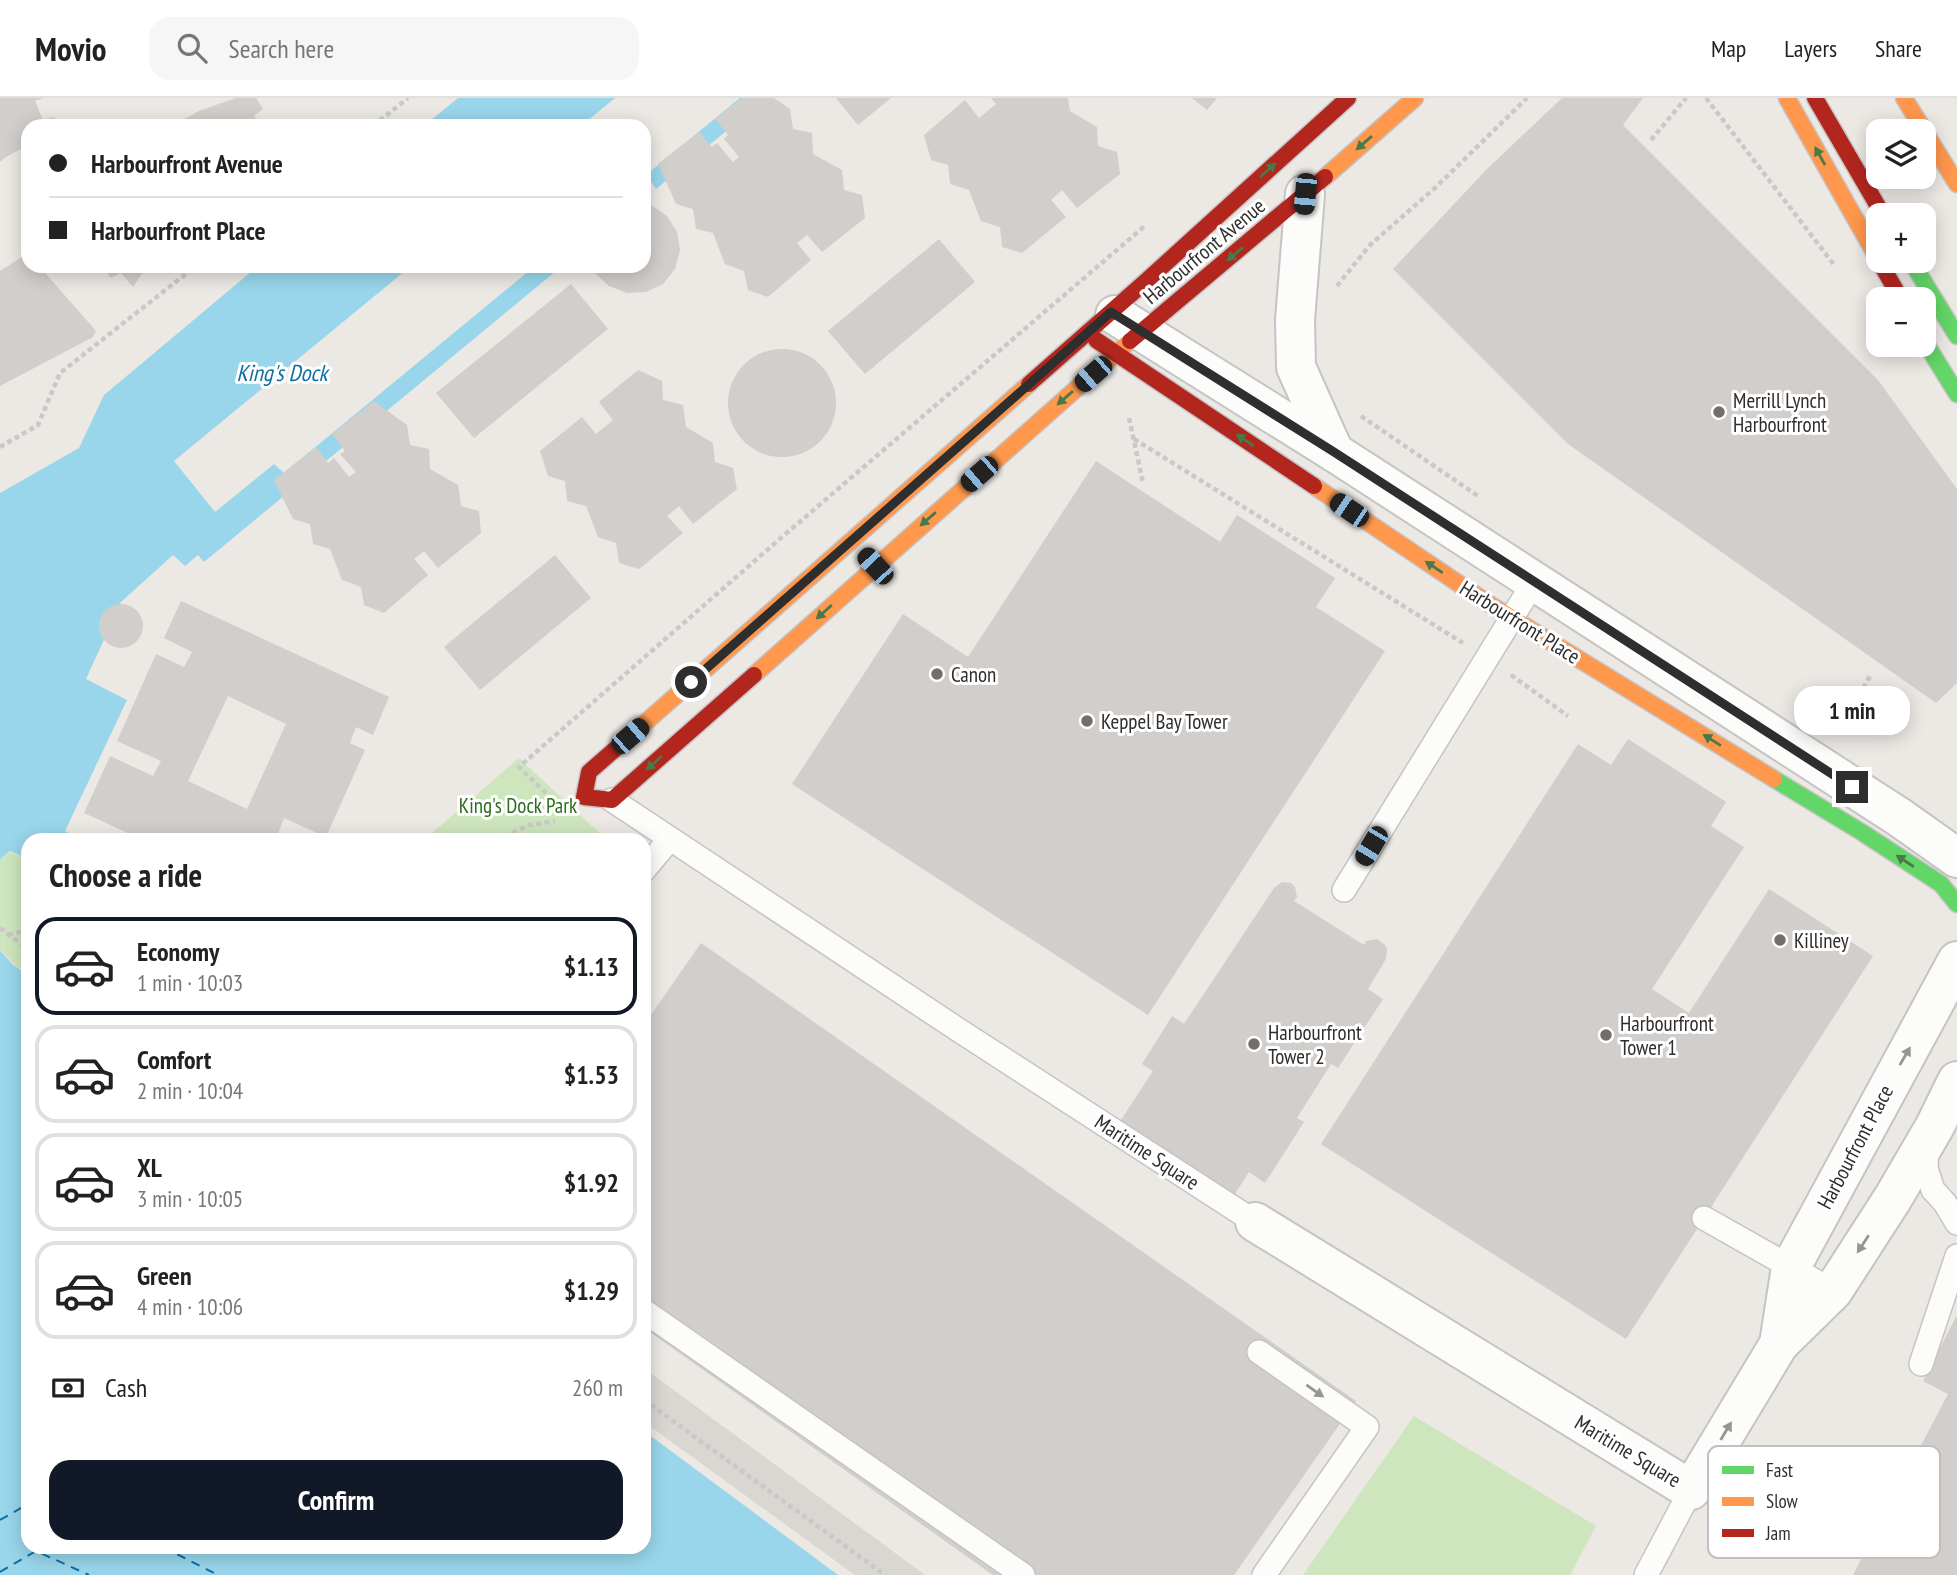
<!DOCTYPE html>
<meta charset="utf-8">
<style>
:root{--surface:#fff;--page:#f6f6f6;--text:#222;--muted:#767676;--line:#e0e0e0;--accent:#111827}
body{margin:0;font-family:"PT Sans Narrow",sans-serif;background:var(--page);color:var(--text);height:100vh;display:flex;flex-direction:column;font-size:26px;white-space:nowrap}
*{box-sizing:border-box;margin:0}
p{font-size:23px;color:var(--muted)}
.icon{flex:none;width:38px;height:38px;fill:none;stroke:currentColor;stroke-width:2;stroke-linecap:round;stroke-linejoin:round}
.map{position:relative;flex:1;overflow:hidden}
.drawer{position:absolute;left:21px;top:735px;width:630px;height:721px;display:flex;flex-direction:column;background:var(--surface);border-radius:21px;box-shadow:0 4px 18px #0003}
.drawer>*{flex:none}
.hud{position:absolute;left:21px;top:21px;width:630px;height:154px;border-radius:21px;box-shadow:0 4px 18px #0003;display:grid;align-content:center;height:154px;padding:0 28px;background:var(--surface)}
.fabs{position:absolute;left:1866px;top:21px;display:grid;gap:14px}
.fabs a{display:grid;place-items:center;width:70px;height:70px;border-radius:14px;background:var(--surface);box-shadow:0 4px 18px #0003;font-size:35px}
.end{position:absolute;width:32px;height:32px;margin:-16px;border:9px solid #2e2e2e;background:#fff;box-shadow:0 0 0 4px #fff}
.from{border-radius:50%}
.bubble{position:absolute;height:49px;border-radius:21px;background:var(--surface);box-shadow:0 4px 18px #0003;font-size:23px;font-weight:600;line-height:49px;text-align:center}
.car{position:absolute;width:21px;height:42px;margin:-21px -10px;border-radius:9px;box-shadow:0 0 5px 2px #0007;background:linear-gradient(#222 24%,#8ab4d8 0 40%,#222 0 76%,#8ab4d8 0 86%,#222 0)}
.hud b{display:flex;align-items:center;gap:24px;height:66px;font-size:26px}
.hud b+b{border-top:2px solid var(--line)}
.hud i{width:18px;height:18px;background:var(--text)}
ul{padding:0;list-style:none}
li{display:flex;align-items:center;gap:21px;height:98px;margin:0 14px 10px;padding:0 14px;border:4px solid var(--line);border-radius:21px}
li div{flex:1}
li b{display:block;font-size:26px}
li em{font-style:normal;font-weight:600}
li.current{border-color:var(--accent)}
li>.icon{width:63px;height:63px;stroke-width:1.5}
h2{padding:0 28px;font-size:32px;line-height:84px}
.pay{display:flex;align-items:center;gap:18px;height:77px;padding:0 28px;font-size:26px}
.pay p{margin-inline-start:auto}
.action{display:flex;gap:14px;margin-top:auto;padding:14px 28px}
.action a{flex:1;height:80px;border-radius:21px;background:var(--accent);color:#fff;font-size:28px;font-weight:600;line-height:80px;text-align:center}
header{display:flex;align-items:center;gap:42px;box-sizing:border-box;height:98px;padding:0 35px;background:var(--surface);border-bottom:2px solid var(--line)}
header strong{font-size:33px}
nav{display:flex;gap:38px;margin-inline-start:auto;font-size:24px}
.search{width:490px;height:63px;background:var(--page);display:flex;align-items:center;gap:18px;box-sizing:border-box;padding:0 24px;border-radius:21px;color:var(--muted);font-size:26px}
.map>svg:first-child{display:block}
</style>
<header>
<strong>Movio</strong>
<div class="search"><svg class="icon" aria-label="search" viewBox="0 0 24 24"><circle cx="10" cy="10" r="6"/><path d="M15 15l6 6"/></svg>Search here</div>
<nav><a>Map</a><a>Layers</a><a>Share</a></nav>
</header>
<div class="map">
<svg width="1957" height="1477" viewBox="0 0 1957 1477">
<rect width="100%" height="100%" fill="#ece8e4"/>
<g fill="#cee6be">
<path d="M519,660L607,742H424Z"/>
<path d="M10,754L28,762V876L13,865L0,851V764L1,760Z"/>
<path d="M1414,1318L1596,1428L1570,1477H1303Z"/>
</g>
<path fill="#dad6d2" d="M644,1270L925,1477H855L644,1324Z"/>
<g fill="#99d6ec">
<path d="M458,0H766L644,101V28H424Z"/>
<path d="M258,168H562L204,464L198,457L185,468L173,457L121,504L86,581L127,602L65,733L78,740L77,742H28V761L10,753L1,760L0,764V395L79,350L104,297Z"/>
<path d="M0,852L12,866L28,877V1449H644V1333L838,1477H0Z"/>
</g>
<g fill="#ece8e4">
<path d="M615,0H740L646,77L656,91L644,101V28H581Z"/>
<path d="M411,168H535L284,375L274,366L215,414L174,363Z"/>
</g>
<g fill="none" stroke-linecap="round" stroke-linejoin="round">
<g stroke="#0d6fa3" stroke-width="2" stroke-dasharray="9 7" stroke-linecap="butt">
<path d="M0,1422L28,1406"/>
<path d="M163,1449L218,1477"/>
<path d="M0,1474L36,1453L89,1477"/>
</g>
</g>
<g fill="#d1cecb" fill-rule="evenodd">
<path d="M0,0H43L35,3L43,22L54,19L58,28H28V47L6,59L0,64Z"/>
<path d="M236,0H256L263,11L254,18L261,28H172L199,13Z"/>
<path d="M742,0H774L790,11L793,31L812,35L813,56L842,72L844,92L862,97L865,120L822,154L807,137L797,145L811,162L768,199L748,192L744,173L725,166L713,135L696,131L693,111L676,106L658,66L699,34L712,49L717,45L733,64L739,59L724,41L728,37L715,21Z"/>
<path d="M836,0H891L858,27Z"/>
<path d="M991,0H1068L1070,13L1097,29L1098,48L1117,54L1120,76L1077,110L1062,92L1051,102L1066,119L1022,155L1002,149L1000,129L981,123L969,92L950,86L948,67L931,62L924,37L965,2L979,20L996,6Z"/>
<path d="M1192,0H1217L1207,12Z"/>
<path d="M1562,0H1643L1623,27L1878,282L1957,391V585L1936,605L1568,346L1393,171L1487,71Z"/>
<path d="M644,106L651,107L667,118L677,134L680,152L675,171L663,186L646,194L627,195L609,188L595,175L593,168H644Z"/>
<path d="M939,141L975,184L865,276L828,233Z"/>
<path d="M28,155V168H39L96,233L93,239L0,288V173Z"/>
<path d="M102,168H147L133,189L121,175L111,180Z"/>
<path d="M571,186L608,231L474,340L436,295Z"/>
<circle cx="782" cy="305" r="54"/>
<path d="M638,272L662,283L663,302L683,307L686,329L713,345L715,364L733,370L737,391L693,426L679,408L667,418L683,435L639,471L619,465L616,445L598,439L586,408L567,403L565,383L548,378L540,353L582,319L596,336L613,322L599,304Z"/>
<path d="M374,303L407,327L410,347L429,351L430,371L458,387L461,408L479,413L481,435L438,470L424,453L414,461L428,477L384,515L364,507L361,489L342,482L330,451L313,446L310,426L293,421L274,382L316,349L328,365L334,360L349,379L356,374L340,356L345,353L332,336Z"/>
<path d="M1096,363L1220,444L1237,417L1335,480L1316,509L1385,553L1148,917L792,686L903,516L968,559Z"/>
<path d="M555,457L591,500L480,592L444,549Z"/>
<path d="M181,503L389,599L373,637L356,629L350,645L365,652L326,739L284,720L278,736L290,742H143L84,715L110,658L153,678L161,663L117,643L156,556L184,569L192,554L164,540ZM228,598L286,626L247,711L188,683Z"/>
<circle cx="121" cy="528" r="22"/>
<path d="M1628,641L1726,704L1711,728L1744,749L1652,891L1689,915L1769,791L1873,858L1626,1241L1321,1046L1578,646L1611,667Z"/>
<path d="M1282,784L1291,785L1295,789L1297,799L1294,803L1364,847L1366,843L1377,841L1385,847L1387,851L1386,861L1368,891L1383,901L1338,970L1331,966L1297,1020L1304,1024L1265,1085L1249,1074L1231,1102L1117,1028L1153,973L1142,966L1172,918L1184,926L1274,790Z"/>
<path d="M701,845L1356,1303L1234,1477H993L644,1230V927Z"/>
<path d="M1957,1217V1477H1853L1948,1296L1923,1283Z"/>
</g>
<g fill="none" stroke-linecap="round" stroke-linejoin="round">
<g stroke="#c5c4c5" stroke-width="26">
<g id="lane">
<path d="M612,702L957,931L1255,1124"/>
<path d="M644,772L669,742"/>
<path d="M1344,792L1534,484"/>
<path d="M1927,1047L1926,1070L1933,1092L1945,1105L1957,1125"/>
<path d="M1704,1120L1833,1193"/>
<path d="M644,1213L1023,1477"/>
<path d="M1259,1254L1367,1329L1264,1477"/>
<path d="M1921,1266L1957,1158"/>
<path d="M1646,1477L1691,1392"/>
</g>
</g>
<g stroke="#c5c4c5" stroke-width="42">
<g id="street">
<path d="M1305,96L1295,222L1296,269L1334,354"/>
<path d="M1115,217L1334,354L1899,719L1957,760"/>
<path d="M1255,1124L1691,1392L1779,1246L1833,1193L1893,1100L1935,1028L1957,983"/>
<path d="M1779,1246L1791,1169L1957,863"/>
</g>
</g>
<g stroke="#c5c4c5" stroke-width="19">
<g id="fast">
<path d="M1911,163L1957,238"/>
<path d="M1923,241L1957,296"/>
<path d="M1774,681L1863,735L1941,786L1957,806"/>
</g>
</g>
<g stroke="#c5c4c5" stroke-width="19">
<g id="slow">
<path d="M1787,0L1878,161"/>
<path d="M1904,0L1957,86"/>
<path d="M1325,79L1415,0"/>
<path d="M1314,388L1486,504L1774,681"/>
<path d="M754,577L1130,243"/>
<path d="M629,639L1029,286"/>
</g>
</g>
<g stroke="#c5c4c5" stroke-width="19">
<g id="jam">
<path d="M1815,0L1883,117"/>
<path d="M1879,163L1901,201"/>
<path d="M1096,242L1314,388"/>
<path d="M1130,243L1325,79"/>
<path d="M1029,286L1145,184L1348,0"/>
<path d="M629,639L589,674L584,699L612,702L754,577"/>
</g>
</g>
<g stroke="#c9c9c8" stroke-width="4.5" stroke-dasharray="5 3.5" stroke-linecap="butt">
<path d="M1706,0L1835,168"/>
<path d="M373,28L408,0"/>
<path d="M1651,42L1686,0"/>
<path d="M1337,188L1370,147L1435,90L1527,0"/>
<path d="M1361,318L1478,398"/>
<path d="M1129,320L1143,385"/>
<path d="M1134,341L1463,545"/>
<path d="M0,349L38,327L60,275L196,168"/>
<path d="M1511,577L1568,618"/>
<path d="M1839,635L1871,576"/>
<path d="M546,695L519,669L782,439L1146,127"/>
<path d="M497,742L529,727L555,723"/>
<path d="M0,830L28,851"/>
<path d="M8,837L28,832"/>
<path d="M644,1302L885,1477"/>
</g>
<use href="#lane" stroke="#fcfcfb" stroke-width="23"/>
<use href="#street" stroke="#fcfcfb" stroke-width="38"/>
<use href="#fast" stroke="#63d668" stroke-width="16"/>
<use href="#slow" stroke="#ff974d" stroke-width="16"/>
<use href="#jam" stroke="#b3261e" stroke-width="16"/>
</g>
<defs><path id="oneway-solid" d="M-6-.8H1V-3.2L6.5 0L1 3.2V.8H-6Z" transform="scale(1.75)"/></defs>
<g fill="#467a48">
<use href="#oneway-solid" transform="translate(1364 45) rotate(139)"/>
<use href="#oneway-solid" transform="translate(1820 58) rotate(-119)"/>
<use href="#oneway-solid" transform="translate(1268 72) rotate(-42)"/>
<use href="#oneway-solid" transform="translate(1235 156) rotate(140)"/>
<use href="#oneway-solid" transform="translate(1065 300) rotate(139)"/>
<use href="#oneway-solid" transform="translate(1245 342) rotate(-146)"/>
<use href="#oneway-solid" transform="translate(928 421) rotate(139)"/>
<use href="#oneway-solid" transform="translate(1434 469) rotate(-146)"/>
<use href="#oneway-solid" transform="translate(824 514) rotate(138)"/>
<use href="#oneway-solid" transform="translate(1712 642) rotate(-148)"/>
<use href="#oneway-solid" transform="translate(654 665) rotate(138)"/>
<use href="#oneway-solid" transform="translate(1905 763) rotate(-147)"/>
</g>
<g fill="#959594">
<use href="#oneway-solid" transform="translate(1905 958) rotate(-60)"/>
<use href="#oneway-solid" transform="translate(1863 1146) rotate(123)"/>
<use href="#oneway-solid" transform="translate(1315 1293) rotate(35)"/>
<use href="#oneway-solid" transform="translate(1726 1333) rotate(-59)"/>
</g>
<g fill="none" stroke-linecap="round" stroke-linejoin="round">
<path stroke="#2e2e2e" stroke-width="9" d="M691,584L1111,214L1334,354L1852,689"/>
</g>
<g fill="#706f6e" stroke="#fff" stroke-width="2.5">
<circle cx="1719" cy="314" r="7"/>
<circle cx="937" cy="576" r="7"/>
<circle cx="1087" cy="623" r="7"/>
<circle cx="1780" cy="842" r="7"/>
<circle cx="1606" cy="937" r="7"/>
<circle cx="1254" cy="946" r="7"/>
</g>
<g text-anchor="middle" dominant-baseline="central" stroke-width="6" stroke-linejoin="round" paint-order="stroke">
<g font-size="21" fill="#2e2e2e" stroke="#fff">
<text transform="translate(1204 153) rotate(-40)">Harbourfront Avenue</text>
<text transform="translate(1520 524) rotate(32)">Harbourfront Place</text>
<text transform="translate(1855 1049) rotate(-62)">Harbourfront Place</text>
<text transform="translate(1147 1054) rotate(33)">Maritime Square</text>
<text transform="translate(1628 1353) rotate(31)">Maritime Square</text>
</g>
<g font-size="21" fill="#2e2e2e" stroke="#fff" text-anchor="start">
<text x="1733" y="302">Merrill Lynch<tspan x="1733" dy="24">Harbourfront</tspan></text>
<text x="951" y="576">Canon</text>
<text x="1101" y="623">Keppel Bay Tower</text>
<text x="1794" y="842">Killiney</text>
<text x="1620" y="925">Harbourfront<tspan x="1620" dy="24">Tower 1</tspan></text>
<text x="1268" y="934">Harbourfront<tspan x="1268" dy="24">Tower 2</tspan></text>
</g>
<g font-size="21" fill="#2c6e1b" stroke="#fff">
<text x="518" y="707">King's Dock Park</text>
</g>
<g font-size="23" font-style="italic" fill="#0d6fa3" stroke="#fff">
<text x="282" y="274">King's Dock</text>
</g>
</g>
<rect x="1708" y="1348" width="232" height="112" rx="10" fill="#fff" stroke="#c0c0c0" stroke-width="2"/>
<rect x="1722" y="1368" width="32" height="8" fill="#63d668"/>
<rect x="1722" y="1399" width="32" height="9" fill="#ff974d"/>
<rect x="1722" y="1431" width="32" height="8" fill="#b3261e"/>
<g font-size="19" fill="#2e2e2e">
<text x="1766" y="1379">Fast</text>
<text x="1766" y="1410">Slow</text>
<text x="1766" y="1442">Jam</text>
</g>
</svg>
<div class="fabs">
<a><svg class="icon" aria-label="layers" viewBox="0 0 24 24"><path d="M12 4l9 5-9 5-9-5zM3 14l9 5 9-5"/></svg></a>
<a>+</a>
<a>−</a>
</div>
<i class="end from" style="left:691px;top:584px"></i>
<i class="end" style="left:1852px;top:689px"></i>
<div class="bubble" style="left:1794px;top:588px;width:116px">1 min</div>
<i class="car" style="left:1305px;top:96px;rotate:185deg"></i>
<i class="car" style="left:1093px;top:276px;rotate:229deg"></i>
<i class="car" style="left:979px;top:376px;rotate:229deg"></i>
<i class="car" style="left:1349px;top:412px;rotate:304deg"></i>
<i class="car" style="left:875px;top:468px;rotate:317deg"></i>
<i class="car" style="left:630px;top:638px;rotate:49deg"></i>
<i class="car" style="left:1371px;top:748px;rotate:211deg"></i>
<div class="hud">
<b><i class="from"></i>Harbourfront Avenue</b>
<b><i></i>Harbourfront Place</b>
</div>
<section class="drawer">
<h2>Choose a ride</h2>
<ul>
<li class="current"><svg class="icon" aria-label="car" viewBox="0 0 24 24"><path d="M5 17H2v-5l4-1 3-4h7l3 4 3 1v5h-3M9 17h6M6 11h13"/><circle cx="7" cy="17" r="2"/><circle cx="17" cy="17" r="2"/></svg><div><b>Economy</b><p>1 min · 10:03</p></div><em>$1.13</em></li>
<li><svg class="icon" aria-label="car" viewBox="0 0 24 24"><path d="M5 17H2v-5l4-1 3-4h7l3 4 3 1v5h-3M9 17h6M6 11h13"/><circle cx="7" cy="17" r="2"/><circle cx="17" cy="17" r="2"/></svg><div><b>Comfort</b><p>2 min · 10:04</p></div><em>$1.53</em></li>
<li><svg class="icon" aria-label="car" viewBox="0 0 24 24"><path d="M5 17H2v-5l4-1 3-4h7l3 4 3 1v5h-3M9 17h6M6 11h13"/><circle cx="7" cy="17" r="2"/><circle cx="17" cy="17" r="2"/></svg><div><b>XL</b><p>3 min · 10:05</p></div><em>$1.92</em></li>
<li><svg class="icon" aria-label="car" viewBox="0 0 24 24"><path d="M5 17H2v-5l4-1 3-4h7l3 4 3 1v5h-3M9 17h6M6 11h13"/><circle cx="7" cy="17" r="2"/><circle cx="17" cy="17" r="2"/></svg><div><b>Green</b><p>4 min · 10:06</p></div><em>$1.29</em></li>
</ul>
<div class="pay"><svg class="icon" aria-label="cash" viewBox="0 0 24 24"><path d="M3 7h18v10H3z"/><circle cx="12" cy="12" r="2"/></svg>Cash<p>260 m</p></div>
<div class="action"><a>Confirm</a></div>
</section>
</div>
